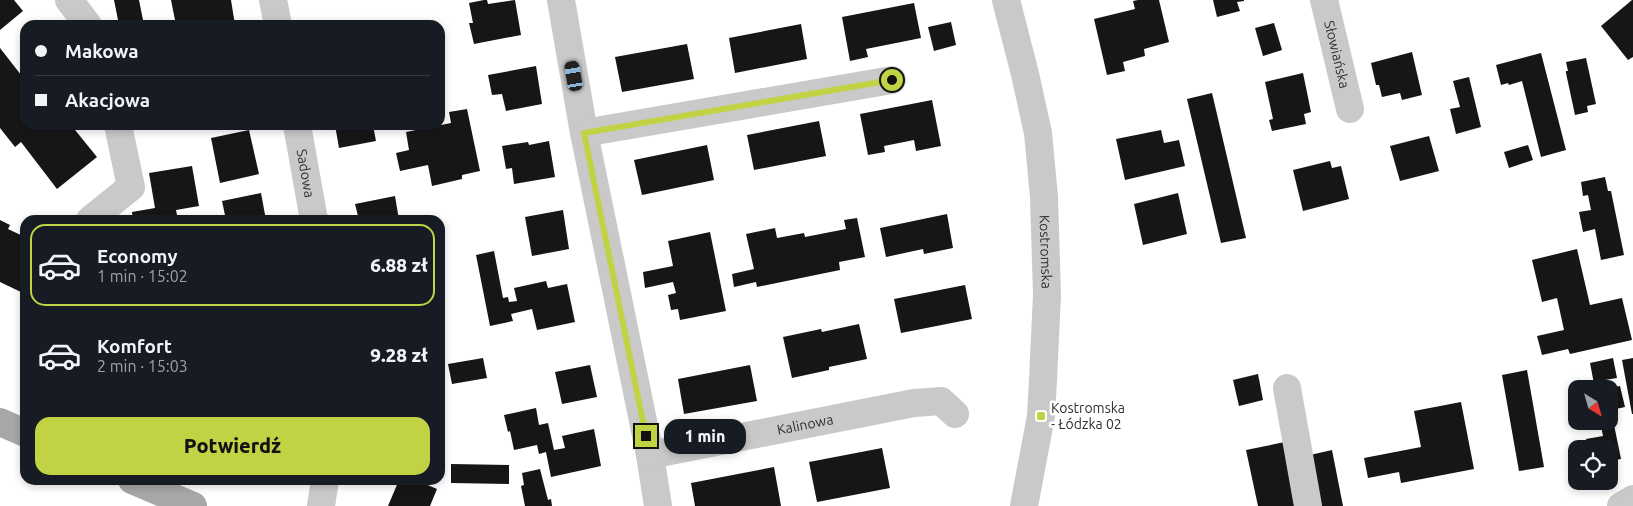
<!DOCTYPE html>
<html lang="pl">
<meta charset="utf-8">
<style>
:root{--surface:#171b24;--page:#20242c;--text:#f1f3f6;--muted:#9ea1a6;--line:#363941;--accent:#c1d245}
body{margin:0;font-family:Ubuntu,sans-serif;background:var(--page);color:var(--text);height:100vh;display:flex;flex-direction:column;font-size:19px;white-space:nowrap}
*{box-sizing:border-box;margin:0}
p{font-size:16px;color:var(--muted)}
.icon{flex:none;width:28px;height:28px;fill:none;stroke:currentColor;stroke-width:2;stroke-linecap:round;stroke-linejoin:round}
.map{position:relative;flex:1;overflow:hidden}
.drawer{position:absolute;left:20px;top:215px;width:425px;height:270px;display:flex;flex-direction:column;background:var(--surface);border-radius:15px;box-shadow:0 2px 8px #0003}
.drawer>*{flex:none}
.hud{position:absolute;left:20px;top:20px;width:425px;height:110px;border-radius:15px;box-shadow:0 2px 8px #0003;display:grid;align-content:center;height:110px;padding:0 15px;background:var(--surface)}
.needle{width:32px;rotate:143deg}
.buttons{position:absolute;left:1568px;top:380px;display:grid;gap:10px}
.buttons a{display:grid;place-items:center;width:50px;height:50px;border-radius:10px;background:var(--surface);box-shadow:0 2px 8px #0003;font-size:25px}
.end{position:absolute;width:22px;height:22px;margin:-11px;border:6px solid #c1d245;background:#111;box-shadow:0 0 0 2px #111}
.from{border-radius:50%}
.bubble{position:absolute;height:35px;border-radius:15px;background:var(--surface);box-shadow:0 2px 8px #0003;font-size:16px;font-weight:800;line-height:35px;text-align:center}
.car{position:absolute;width:15px;height:30px;margin:-15px -8px;border-radius:6px;box-shadow:0 0 4px 1px #0007;background:linear-gradient(#222 24%,#8ab4d8 0 40%,#222 0 76%,#8ab4d8 0 86%,#222 0)}
.hud b{display:flex;align-items:center;gap:18px;height:48px;font-size:19px}
.hud b+b{border-top:1px solid var(--line)}
.hud i{width:12px;height:12px;background:var(--text)}
ul{padding:9px 0 0;list-style:none}
li{display:flex;align-items:center;gap:15px;height:82px;margin:0 10px 8px;padding:0 5px;border:2px solid transparent;border-radius:15px}
li div{flex:1}
li b{display:block;font-size:19px}
li em{font-style:normal;font-weight:800}
li.on{border-color:var(--accent)}
li>.icon{width:45px;height:45px;stroke-width:1.5}
.cta{display:flex;gap:10px;margin-top:auto;padding:10px 15px}
.cta a{flex:1;height:58px;border-radius:15px;background:var(--accent);color:#111;font-size:20px;font-weight:800;line-height:58px;text-align:center}
.map>svg:first-child{display:block}
</style>
<div class="map">
<svg width="1633" height="506" viewBox="0 0 1633 506">
<rect width="100%" height="100%" fill="#fff"/>
<g fill="#161616">
<path d="M0,0H14L23,11L0,30Z"/>
<path d="M114,0H139L144,25H119Z"/>
<path d="M171,0H231L235,25H176Z"/>
<path d="M484,0H487L488,4L515,0L521,35L474,44L469,23H473L469,3Z"/>
<path d="M1138,0H1159L1169,42L1144,49L1145,56L1123,62L1125,71L1107,75L1094,19L1135,9L1133,1Z"/>
<path d="M1213,0H1244V1L1237,2L1240,11L1217,17Z"/>
<path d="M1632,0H1633V57L1628,60L1601,26Z"/>
<path d="M914,3L921,38L866,49L868,57L850,61L842,17Z"/>
<path d="M951,22L956,45L934,51L928,27Z"/>
<path d="M1274,23L1282,50L1263,56L1255,28Z"/>
<path d="M801,24L807,59L735,73L729,38Z"/>
<path d="M687,44L694,79L622,92L615,57Z"/>
<path d="M0,48L25,80V125H71L97,157L57,189L21,142L15,147L0,128Z"/>
<path d="M1412,52L1422,95L1402,100L1400,93L1382,97L1379,85H1376L1371,63Z"/>
<path d="M1541,53L1566,150L1541,157L1522,81L1509,85L1508,83L1501,85L1496,65Z"/>
<path d="M1586,58L1596,104L1587,106L1588,112L1575,115L1566,73V71H1568L1566,62Z"/>
<path d="M536,66L542,104L506,111L502,94L492,95L488,75Z"/>
<path d="M1303,73L1311,112L1304,114L1306,124L1272,131L1269,120L1273,119L1265,82Z"/>
<path d="M1469,77L1481,127L1456,134L1450,109L1460,107L1453,81Z"/>
<path d="M1212,93L1246,238L1221,243L1187,99Z"/>
<path d="M932,100L941,146L916,151L914,140L884,146L885,152L868,155L860,114Z"/>
<path d="M467,109L480,171L462,175V179L432,186L428,165L400,171L396,153L409,150L406,132L451,123L449,112Z"/>
<path d="M819,121L826,156L754,170L747,135Z"/>
<path d="M335,125H373L376,141L339,148Z"/>
<path d="M249,130L259,174L220,183L211,138Z"/>
<path d="M1161,130L1164,143L1179,140L1185,166L1125,180L1116,139Z"/>
<path d="M1429,136L1439,171L1400,181L1390,146Z"/>
<path d="M549,141L555,177L514,184L512,168L506,169L502,146L528,142L529,145Z"/>
<path d="M707,145L714,180L642,195L634,160Z"/>
<path d="M1528,145L1533,160L1509,168L1504,152Z"/>
<path d="M1330,161L1332,168L1341,166L1349,199L1303,211L1293,170Z"/>
<path d="M192,166L199,206L176,210L178,220H133L132,212L155,208L149,173Z"/>
<path d="M1605,177L1608,191H1611L1624,255L1601,260L1595,229L1583,232L1579,212L1591,210L1588,195L1583,196L1581,182Z"/>
<path d="M261,193L266,220H226L222,201Z"/>
<path d="M1178,193L1187,234L1143,245L1134,204Z"/>
<path d="M395,196L399,220H359L355,204Z"/>
<path d="M563,210L569,249L532,256L525,217Z"/>
<path d="M947,214L953,248L924,254L923,249L886,257L880,228Z"/>
<path d="M857,218L865,257L839,262L840,270L757,287L756,282L734,287L732,274L754,269L746,234L775,228L777,238L804,233L805,237L846,229L844,220Z"/>
<path d="M0,220L10,225L8,229L25,237V298L22,296L23,293L0,282Z"/>
<path d="M710,232L726,311L680,320L678,309L671,310L668,295L676,293L673,282L645,288L643,272L673,266L668,241Z"/>
<path d="M1577,249L1590,305L1622,298L1632,340L1570,354L1568,349L1542,355L1537,336L1564,330L1557,298L1542,302L1532,260Z"/>
<path d="M494,251L503,298L508,297L509,302L517,301L514,288L546,281L548,288L567,284L575,322L537,330L532,309L511,314L513,321L490,326L476,255Z"/>
<path d="M965,285L972,319L901,333L894,299Z"/>
<path d="M859,324L867,359L829,367V370L792,378L783,337L821,329L822,332Z"/>
<path d="M483,358L487,378L452,384L448,364Z"/>
<path d="M1613,358L1617,378L1605,380L1606,389H1595L1590,363Z"/>
<path d="M1633,358V414H1632L1622,360Z"/>
<path d="M590,365L597,397L562,404L555,372Z"/>
<path d="M750,365L757,401L684,414L678,379Z"/>
<path d="M1527,370L1544,467L1519,471L1502,375Z"/>
<path d="M1258,374L1263,400L1239,406L1233,380Z"/>
<path d="M1620,386L1625,407L1611,410L1621,459L1609,461V449H1588L1586,439L1603,436L1600,421H1609V388Z"/>
<path d="M1461,402L1474,469L1401,483L1399,472L1368,478L1364,458L1421,447L1414,411Z"/>
<path d="M536,408L539,425L548,423L554,450L565,448L562,436L594,429L601,466L551,477L546,452L539,454L537,445L514,450L510,431L508,432L504,415Z"/>
<path d="M1290,441L1304,506H1258L1246,450Z"/>
<path d="M882,448L890,488L817,502L809,462Z"/>
<path d="M1332,450L1343,506H1320L1310,455Z"/>
<path d="M451,464L509,465V484L451,483Z"/>
<path d="M774,467L781,506H695L691,483Z"/>
<path d="M540,469L548,500L551,499L552,506H525L521,486L524,485L522,473Z"/>
<path d="M399,480H416L437,489L430,506H388Z"/>
</g>
<g fill="none" stroke-linecap="round" stroke-linejoin="round">
<g stroke="#c9c9c9" stroke-width="28">
<path d="M69,0L88,25"/>
<path d="M273,0L278,25"/>
<path d="M561,0L584,133L650,455L658,506"/>
<path id="s1" d="M1006,0L1025,74L1038,133L1044,197L1047,295L1043,380L1041,416L1024,506"/>
<path id="s2" d="M1324,0L1350,109"/>
<path id="s3" d="M297,125L314,220"/>
<path d="M584,133L892,80"/>
<path d="M90,220L131,187L118,125"/>
<path d="M1287,388L1308,506"/>
<path id="s4" d="M650,455L914,403L941,401L955,414"/>
<path d="M321,506L325,480"/>
<path d="M1621,506L1633,499"/>
</g>
<g stroke="#a7a7a7" stroke-width="28">
<path d="M0,422L25,433"/>
<path d="M132,480L193,506"/>
</g>
</g>
<g fill="none" stroke-linecap="round" stroke-linejoin="round">
<path stroke="#c1d245" stroke-width="6" d="M646,436L584,133L892,80"/>
</g>
<rect fill="#c1d245" stroke="#fff" stroke-width="2" x="1036" y="411" width="10" height="10" rx="2.5"/>
<g text-anchor="middle" dominant-baseline="central" stroke-width="5" stroke-linejoin="round" paint-order="stroke">
<g font-size="14" fill="#2f2f2f" stroke="#fff">
<text stroke="none"><textPath href="#s2" startOffset="56">Słowiańska</textPath></text>
<text stroke="none"><textPath href="#s3" startOffset="49">Sadowa</textPath></text>
<text stroke="none"><textPath href="#s1" startOffset="256">Kostromska</textPath></text>
<text stroke="none"><textPath href="#s4" startOffset="158">Kalinowa</textPath></text>
</g>
<g font-size="14" fill="#2f2f2f" stroke="#fff" text-anchor="start">
<text x="1051" y="408">Kostromska<tspan x="1051" dy="16">- Łódzka 02</tspan></text>
</g>
</g>
</svg>
<div class="buttons">
<a><svg class="needle" viewBox="-14 -14 28 28"><path d="M0-13l5 13h-10z" fill="#e53935"/><path d="M0 13l5-13h-10z" fill="#9ea1a6"/></svg></a>
<a><svg class="icon" aria-label="locate" viewBox="0 0 24 24"><circle cx="12" cy="12" r="6"/><path d="M12 2v4M12 18v4M2 12h4M18 12h4"/></svg></a>
</div>
<i class="end from" style="left:892px;top:80px"></i>
<i class="end" style="left:646px;top:436px"></i>
<div class="bubble" style="left:664px;top:419px;width:82px">1 min</div>
<i class="car" style="left:574px;top:76px;rotate:350deg"></i>
<div class="hud">
<b><i class="from"></i>Makowa</b>
<b><i></i>Akacjowa</b>
</div>
<section class="drawer">
<ul>
<li class="on"><svg class="icon" aria-label="car" viewBox="0 0 24 24"><path d="M5 17H2v-5l4-1 3-4h7l3 4 3 1v5h-3M9 17h6M6 11h13"/><circle cx="7" cy="17" r="2"/><circle cx="17" cy="17" r="2"/></svg><div><b>Economy</b><p>1 min · 15:02</p></div><em>6.88 zł</em></li>
<li><svg class="icon" aria-label="car" viewBox="0 0 24 24"><path d="M5 17H2v-5l4-1 3-4h7l3 4 3 1v5h-3M9 17h6M6 11h13"/><circle cx="7" cy="17" r="2"/><circle cx="17" cy="17" r="2"/></svg><div><b>Komfort</b><p>2 min · 15:03</p></div><em>9.28 zł</em></li>
</ul>
<div class="cta"><a>Potwierdź</a></div>
</section>
</div>
